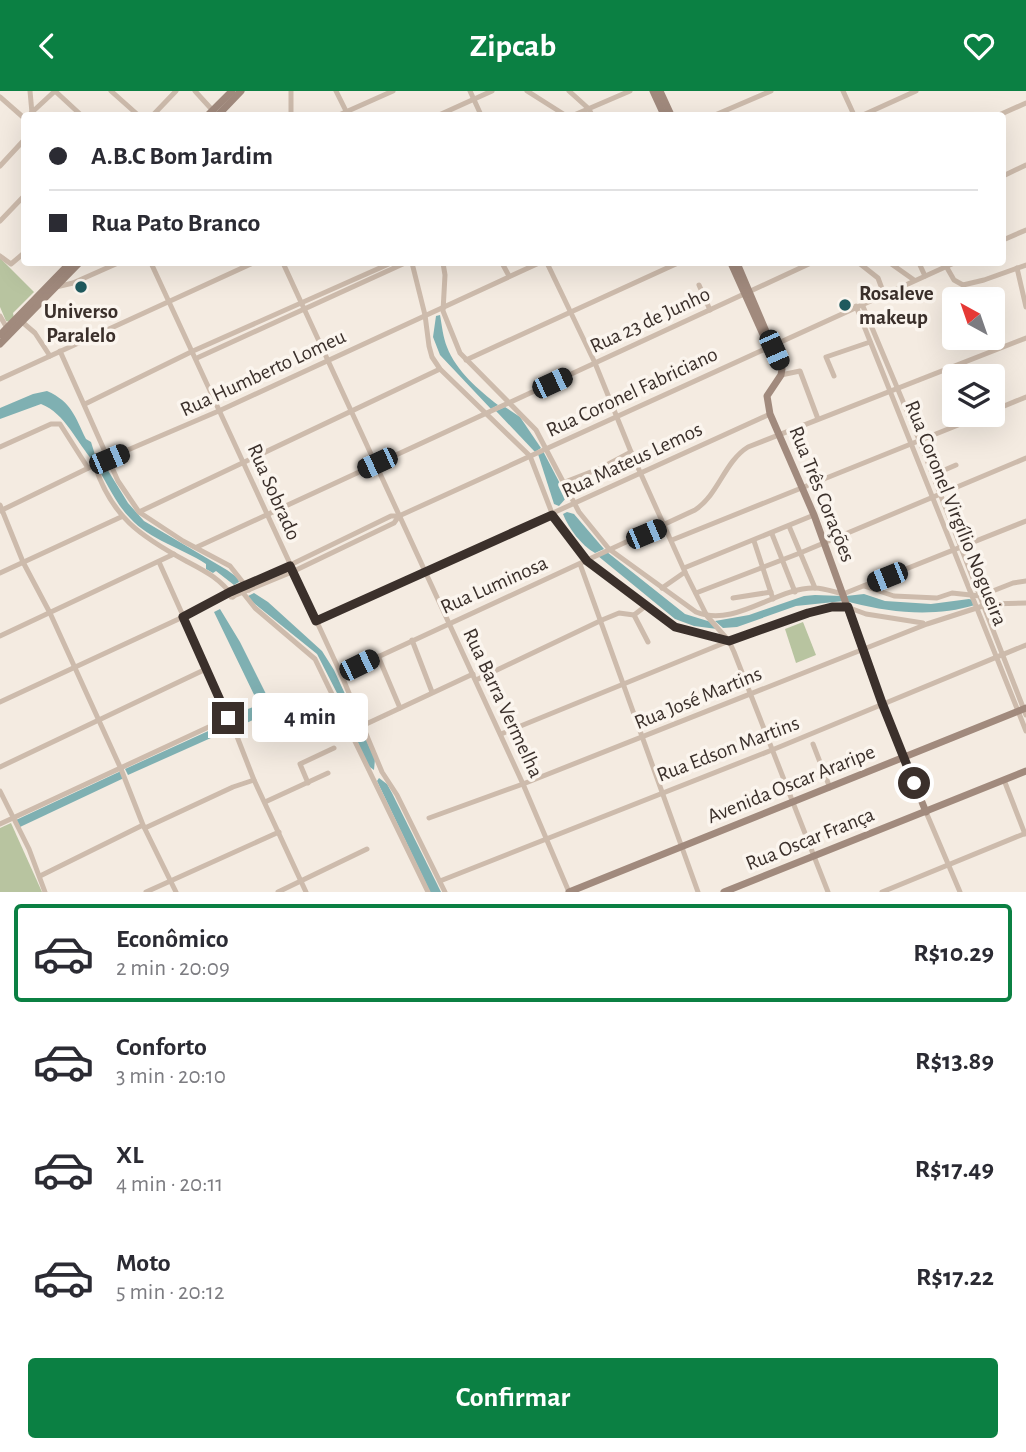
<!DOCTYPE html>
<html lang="pt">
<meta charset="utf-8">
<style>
:root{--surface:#fff;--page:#f7f7f7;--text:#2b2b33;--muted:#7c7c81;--line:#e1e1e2;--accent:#0b8043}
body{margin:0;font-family:"Alegreya Sans",sans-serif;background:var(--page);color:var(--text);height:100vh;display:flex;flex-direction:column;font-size:26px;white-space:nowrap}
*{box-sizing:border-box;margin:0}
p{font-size:23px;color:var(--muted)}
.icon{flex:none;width:38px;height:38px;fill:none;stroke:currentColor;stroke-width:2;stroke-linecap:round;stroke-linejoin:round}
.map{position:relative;height:801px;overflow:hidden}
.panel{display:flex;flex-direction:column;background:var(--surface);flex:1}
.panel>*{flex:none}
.hud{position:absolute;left:21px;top:21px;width:985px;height:154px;border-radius:7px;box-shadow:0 7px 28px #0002;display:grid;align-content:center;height:154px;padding:0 28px;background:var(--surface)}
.needle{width:46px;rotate:320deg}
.tools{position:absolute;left:942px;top:196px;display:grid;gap:14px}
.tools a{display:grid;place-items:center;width:63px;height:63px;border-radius:7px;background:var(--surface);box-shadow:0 7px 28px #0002;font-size:35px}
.end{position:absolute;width:32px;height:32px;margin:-16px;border:9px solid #3b302b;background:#fff;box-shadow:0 0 0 4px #fff}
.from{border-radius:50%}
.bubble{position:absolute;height:49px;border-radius:7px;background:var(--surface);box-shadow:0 7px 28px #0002;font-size:23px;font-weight:700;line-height:49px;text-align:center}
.car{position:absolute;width:21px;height:42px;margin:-21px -10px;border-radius:9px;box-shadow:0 0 5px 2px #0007;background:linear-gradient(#222 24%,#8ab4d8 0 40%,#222 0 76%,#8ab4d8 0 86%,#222 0)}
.hud b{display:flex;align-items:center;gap:24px;height:66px;font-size:26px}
.hud b+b{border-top:2px solid var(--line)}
.hud i{width:18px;height:18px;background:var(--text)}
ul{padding:12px 0 0;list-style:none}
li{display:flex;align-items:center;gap:21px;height:98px;margin:0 14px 10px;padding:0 14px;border:4px solid transparent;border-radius:7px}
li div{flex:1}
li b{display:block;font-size:26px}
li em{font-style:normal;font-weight:700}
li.current{border-color:var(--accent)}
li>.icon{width:63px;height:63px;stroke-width:1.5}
.primary-button{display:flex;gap:14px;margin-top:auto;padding:14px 28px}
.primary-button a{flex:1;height:80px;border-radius:7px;background:var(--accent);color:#fff;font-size:28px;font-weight:700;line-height:80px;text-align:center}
header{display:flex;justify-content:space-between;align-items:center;height:91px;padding:0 28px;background:var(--accent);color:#fff;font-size:32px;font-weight:700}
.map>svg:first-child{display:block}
</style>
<header><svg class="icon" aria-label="back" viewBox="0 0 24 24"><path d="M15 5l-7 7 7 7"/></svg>Zipcab<svg class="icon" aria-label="heart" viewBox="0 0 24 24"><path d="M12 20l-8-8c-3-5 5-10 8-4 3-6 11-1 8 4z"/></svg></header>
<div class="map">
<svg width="1026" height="801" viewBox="0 0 1026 801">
<rect width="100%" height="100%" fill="#f4ebe1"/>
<g fill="#b8c4a0">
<path d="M0,167L34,201L13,222L14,227L10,231L6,230L0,216Z"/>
<path d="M803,531L816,564L796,572L785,538Z"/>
<path d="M11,732L42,801H0V737Z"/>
</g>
<g fill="#7fb0b2">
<path d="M440,224C442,235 443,246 447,256C456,280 479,299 498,314L491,318L440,264L433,246L436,225Z"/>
<path d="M47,300C72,311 75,326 86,348L91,351L97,370L94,371C77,352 65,322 41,313L0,328V317L33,303Z"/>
<path d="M505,316L520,326L541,357L535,361L496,320Z"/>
<path d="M543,360L567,406L559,415L554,413L538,363Z"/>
<path d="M104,373L128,412L144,430L227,479L238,487L239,491L234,494L216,480L213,482L206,478V473C182,457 150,449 130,427C116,413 107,392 97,376Z"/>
<path d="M567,421L574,423L604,458L595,462C581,454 569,438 563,423Z"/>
<path d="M607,461L685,523L711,531L717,538L694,535L675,528L598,465Z"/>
<path d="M254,502L268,511L322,560L334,579L375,668L374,679L367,674L340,608L317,563L250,509L248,505Z"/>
<path d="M864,503L885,510L931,513L969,508L973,509L975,514C936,526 892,522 853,512L849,511L846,505Z"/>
<path d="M815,504L842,505L844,510L796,515L737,536L723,537L715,530L749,524L804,505Z"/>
<path d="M220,518L240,551L274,619L236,637L232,629L245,619L259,614L214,521Z"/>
<path d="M228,631L231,638L128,684L125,678Z"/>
<path d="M121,680L124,687L20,736L16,729Z"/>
<path d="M379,687L387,693L392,702L441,801H430L377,690Z"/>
</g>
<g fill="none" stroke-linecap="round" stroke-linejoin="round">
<g stroke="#cdbbac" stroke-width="5">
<path d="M30,0L32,22"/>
<path d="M55,0L81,24"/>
<path d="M111,0L138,24"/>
<path d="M195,0L215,22"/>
<path d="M336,0L347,22"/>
<path d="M470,0L481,24"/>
<path d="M527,0L565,24"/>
<path d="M569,0L589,18L592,24"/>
<path d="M843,0L854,24"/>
<path d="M0,6L24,27"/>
<path d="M29,24L55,0"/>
<path d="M153,24L176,0"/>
<path d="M291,24V0"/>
<path d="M339,24L393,0"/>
<path d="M439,24L492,0"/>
<path d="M574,24L630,0"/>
<path d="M715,24L771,0"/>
<path d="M863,24L916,0"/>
<path d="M999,24L1026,12"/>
<path d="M0,75L24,49"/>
<path d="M1003,85L1026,74"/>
<path d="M0,130L24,105"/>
<path d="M1003,149L1026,139"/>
<path d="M0,165L11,173L24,162"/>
<path d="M151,172L341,583L382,681L397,704L445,801"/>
<path d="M283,172L523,693L569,801"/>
<path d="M412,172L425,224L429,255L432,266L440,278L530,365L555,430L587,470L675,536L726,549"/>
<path d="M443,172L445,184L443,220L460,262L536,339L579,421L609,458L696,521C736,537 776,496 815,497C824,497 834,501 843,503L1026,430"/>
<path d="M502,172L509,185"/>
<path d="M547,172L595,272L631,361L685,481L707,525L729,550L734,561L828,801"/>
<path d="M859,172L878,187L884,203"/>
<path d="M890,172L914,189"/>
<path d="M919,172L925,185"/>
<path d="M946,175L954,189L963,194L984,189L1026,174"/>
<path d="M1017,177L1026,216"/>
<path d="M699,194L710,219"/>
<path d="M56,196L73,192L118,172"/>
<path d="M862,213L920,351L1026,624"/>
<path d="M856,215L1026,640"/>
<path d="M0,225L7,237"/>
<path d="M21,230L35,242L50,265"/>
<path d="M60,260L118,390L139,421L183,450L230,475L249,499"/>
<path d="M197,267L405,172"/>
<path d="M466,269L678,172"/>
<path d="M781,284L800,280L818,328"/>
<path d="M834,285L826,266L870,251"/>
<path d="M0,288L253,172"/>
<path d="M85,313L193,260L391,172"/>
<path d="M992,320L1026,306"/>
<path d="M0,356L51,333H60L88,377"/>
<path d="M95,375C112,426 140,445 186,470C205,480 221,488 233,506"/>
<path d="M933,384L956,374"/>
<path d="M565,391L601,377L631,361"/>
<path d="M0,414L23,471L50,522L121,678L143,734L176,801"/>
<path d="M0,420L109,367L221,319L539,172"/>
<path d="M139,421L440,278"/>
<path d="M789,435L815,497"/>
<path d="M772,443L795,501"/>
<path d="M672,449L983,324"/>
<path d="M754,450L773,508"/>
<path d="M197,456L811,172"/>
<path d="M159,471L236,643L254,689L306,801"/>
<path d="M580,473L698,801"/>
<path d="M684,477L814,424"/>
<path d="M0,482L121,426"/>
<path d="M864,495L894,505L937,507L952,502L980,505L1013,492L1026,490"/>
<path d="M662,497L685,481"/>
<path d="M240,498L255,517L315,568L428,801"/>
<path d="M696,502L800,462L1026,367"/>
<path d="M231,506L292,481L394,432L399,425"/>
<path d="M733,507L771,501"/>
<path d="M634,524L648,551"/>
<path d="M316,530L770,323"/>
<path d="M0,545L174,463"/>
<path d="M412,549L432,601"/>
<path d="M378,565L400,617"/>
<path d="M341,583L695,419C719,403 724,371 748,356L1026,247"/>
<path d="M476,589L602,529L619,522L634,524L647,514"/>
<path d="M0,611L183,526L391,425H399L954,172"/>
<path d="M364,634L473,583"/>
<path d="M501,643L729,550L809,522L832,516H847L866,523L923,532"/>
<path d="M813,653L830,697"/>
<path d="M0,676L206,578"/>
<path d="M1004,689L1025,743"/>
<path d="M308,692L300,673L334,657"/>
<path d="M0,700L29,758L45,801"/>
<path d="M265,711L328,682"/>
<path d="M926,721L960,801"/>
<path d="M429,727L523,693L927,533L989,513L1026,512"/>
<path d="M0,733L228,627"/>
<path d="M145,737L233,696L254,689"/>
<path d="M40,785L143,734"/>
<path d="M440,790L772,659L1026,554"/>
<path d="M146,801L279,741"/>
<path d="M278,801L367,758"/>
<path d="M882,801L1026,742"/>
</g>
<g stroke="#a18a7d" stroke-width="7">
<path d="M653,0L664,24"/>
<path d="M660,0L671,24"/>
<path d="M208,24L232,0"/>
<path d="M218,24L241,0"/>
<path d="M731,172L766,250L771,254"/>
<path d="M737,172L782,278L781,284L767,305L770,323L814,424L882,612L926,721"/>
<path d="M0,244L70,172"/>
<path d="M0,253L79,172"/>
<path d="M569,801L1026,617"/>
<path d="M724,801L1026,680"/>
</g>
</g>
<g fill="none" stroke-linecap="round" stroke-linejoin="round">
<path stroke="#3b302b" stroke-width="9" d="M228,627L183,526L230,501L290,475L316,530L552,424L587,470L675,536L729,550L808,522L832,516H848L882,612L914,692"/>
</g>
<g fill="#1f5a5e" stroke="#fbf5ee" stroke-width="2.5">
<circle cx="81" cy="196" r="7"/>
<circle cx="845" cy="214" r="7"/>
</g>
<g text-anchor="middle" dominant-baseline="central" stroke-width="7" stroke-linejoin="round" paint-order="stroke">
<g font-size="21" font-weight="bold" fill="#3b302b" stroke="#fbf5ee" text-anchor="start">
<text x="859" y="202">Rosaleve<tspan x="859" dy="24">makeup</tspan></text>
<text x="81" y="220" text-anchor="middle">Universo<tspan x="81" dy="24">Paralelo</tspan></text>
</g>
<g font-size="21" fill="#3b302b" stroke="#fbf5ee">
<text transform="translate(650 229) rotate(-25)">Rua 23 de Junho</text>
<text transform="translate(263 282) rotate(-25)">Rua Humberto Lomeu</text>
<text transform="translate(632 301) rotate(-25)">Rua Coronel Fabriciano</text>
<text transform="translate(632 369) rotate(-25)">Rua Mateus Lemos</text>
<text transform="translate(274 401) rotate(66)">Rua Sobrado</text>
<text transform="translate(822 403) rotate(68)">Rua Três Corações</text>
<text transform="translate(956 422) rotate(68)">Rua Coronel Virgílio Nogueira</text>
<text transform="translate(494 494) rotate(-24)">Rua Luminosa</text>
<text transform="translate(698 607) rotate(-22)">Rua José Martins</text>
<text transform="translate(503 612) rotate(65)">Rua Barra Vermelha</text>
<text transform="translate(728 658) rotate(-21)">Rua Edson Martins</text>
<text transform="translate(791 693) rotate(-22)">Avenida Oscar Araripe</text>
<text transform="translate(810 748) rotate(-22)">Rua Oscar França</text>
</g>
</g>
</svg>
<div class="tools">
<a><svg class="needle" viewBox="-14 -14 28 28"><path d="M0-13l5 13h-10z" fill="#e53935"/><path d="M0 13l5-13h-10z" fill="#7c7c81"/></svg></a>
<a><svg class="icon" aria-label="layers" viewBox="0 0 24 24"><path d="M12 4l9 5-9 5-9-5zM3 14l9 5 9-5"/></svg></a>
</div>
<i class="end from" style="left:914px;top:692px"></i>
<i class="end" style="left:228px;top:627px"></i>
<div class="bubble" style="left:252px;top:602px;width:116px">4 min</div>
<i class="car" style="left:774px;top:259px;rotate:156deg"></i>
<i class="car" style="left:552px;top:292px;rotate:65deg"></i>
<i class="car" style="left:109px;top:368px;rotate:67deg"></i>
<i class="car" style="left:377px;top:372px;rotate:245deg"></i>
<i class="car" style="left:646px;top:443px;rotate:67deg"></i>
<i class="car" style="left:887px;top:486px;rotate:248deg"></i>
<i class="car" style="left:359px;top:574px;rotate:64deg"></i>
<div class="hud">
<b><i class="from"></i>A.B.C Bom Jardim</b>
<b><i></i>Rua Pato Branco</b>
</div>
</div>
<section class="panel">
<ul>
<li class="current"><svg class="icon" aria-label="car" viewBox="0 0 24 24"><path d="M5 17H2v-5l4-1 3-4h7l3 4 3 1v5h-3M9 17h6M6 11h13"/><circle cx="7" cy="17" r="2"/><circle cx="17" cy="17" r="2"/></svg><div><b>Econômico</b><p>2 min · 20:09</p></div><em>R$10.29</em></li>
<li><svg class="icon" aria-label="car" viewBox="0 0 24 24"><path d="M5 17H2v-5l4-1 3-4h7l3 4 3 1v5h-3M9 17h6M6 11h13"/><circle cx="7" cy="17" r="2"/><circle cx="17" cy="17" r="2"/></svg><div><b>Conforto</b><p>3 min · 20:10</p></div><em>R$13.89</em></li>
<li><svg class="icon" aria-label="car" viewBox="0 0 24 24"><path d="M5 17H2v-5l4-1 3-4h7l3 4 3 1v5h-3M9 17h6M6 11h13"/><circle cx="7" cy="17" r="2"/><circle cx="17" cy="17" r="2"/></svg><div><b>XL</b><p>4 min · 20:11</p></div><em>R$17.49</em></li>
<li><svg class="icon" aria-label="car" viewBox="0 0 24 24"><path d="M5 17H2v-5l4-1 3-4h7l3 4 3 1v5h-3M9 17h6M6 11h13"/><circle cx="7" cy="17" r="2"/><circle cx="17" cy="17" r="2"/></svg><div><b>Moto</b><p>5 min · 20:12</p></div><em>R$17.22</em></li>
</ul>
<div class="primary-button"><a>Confirmar</a></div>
</section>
